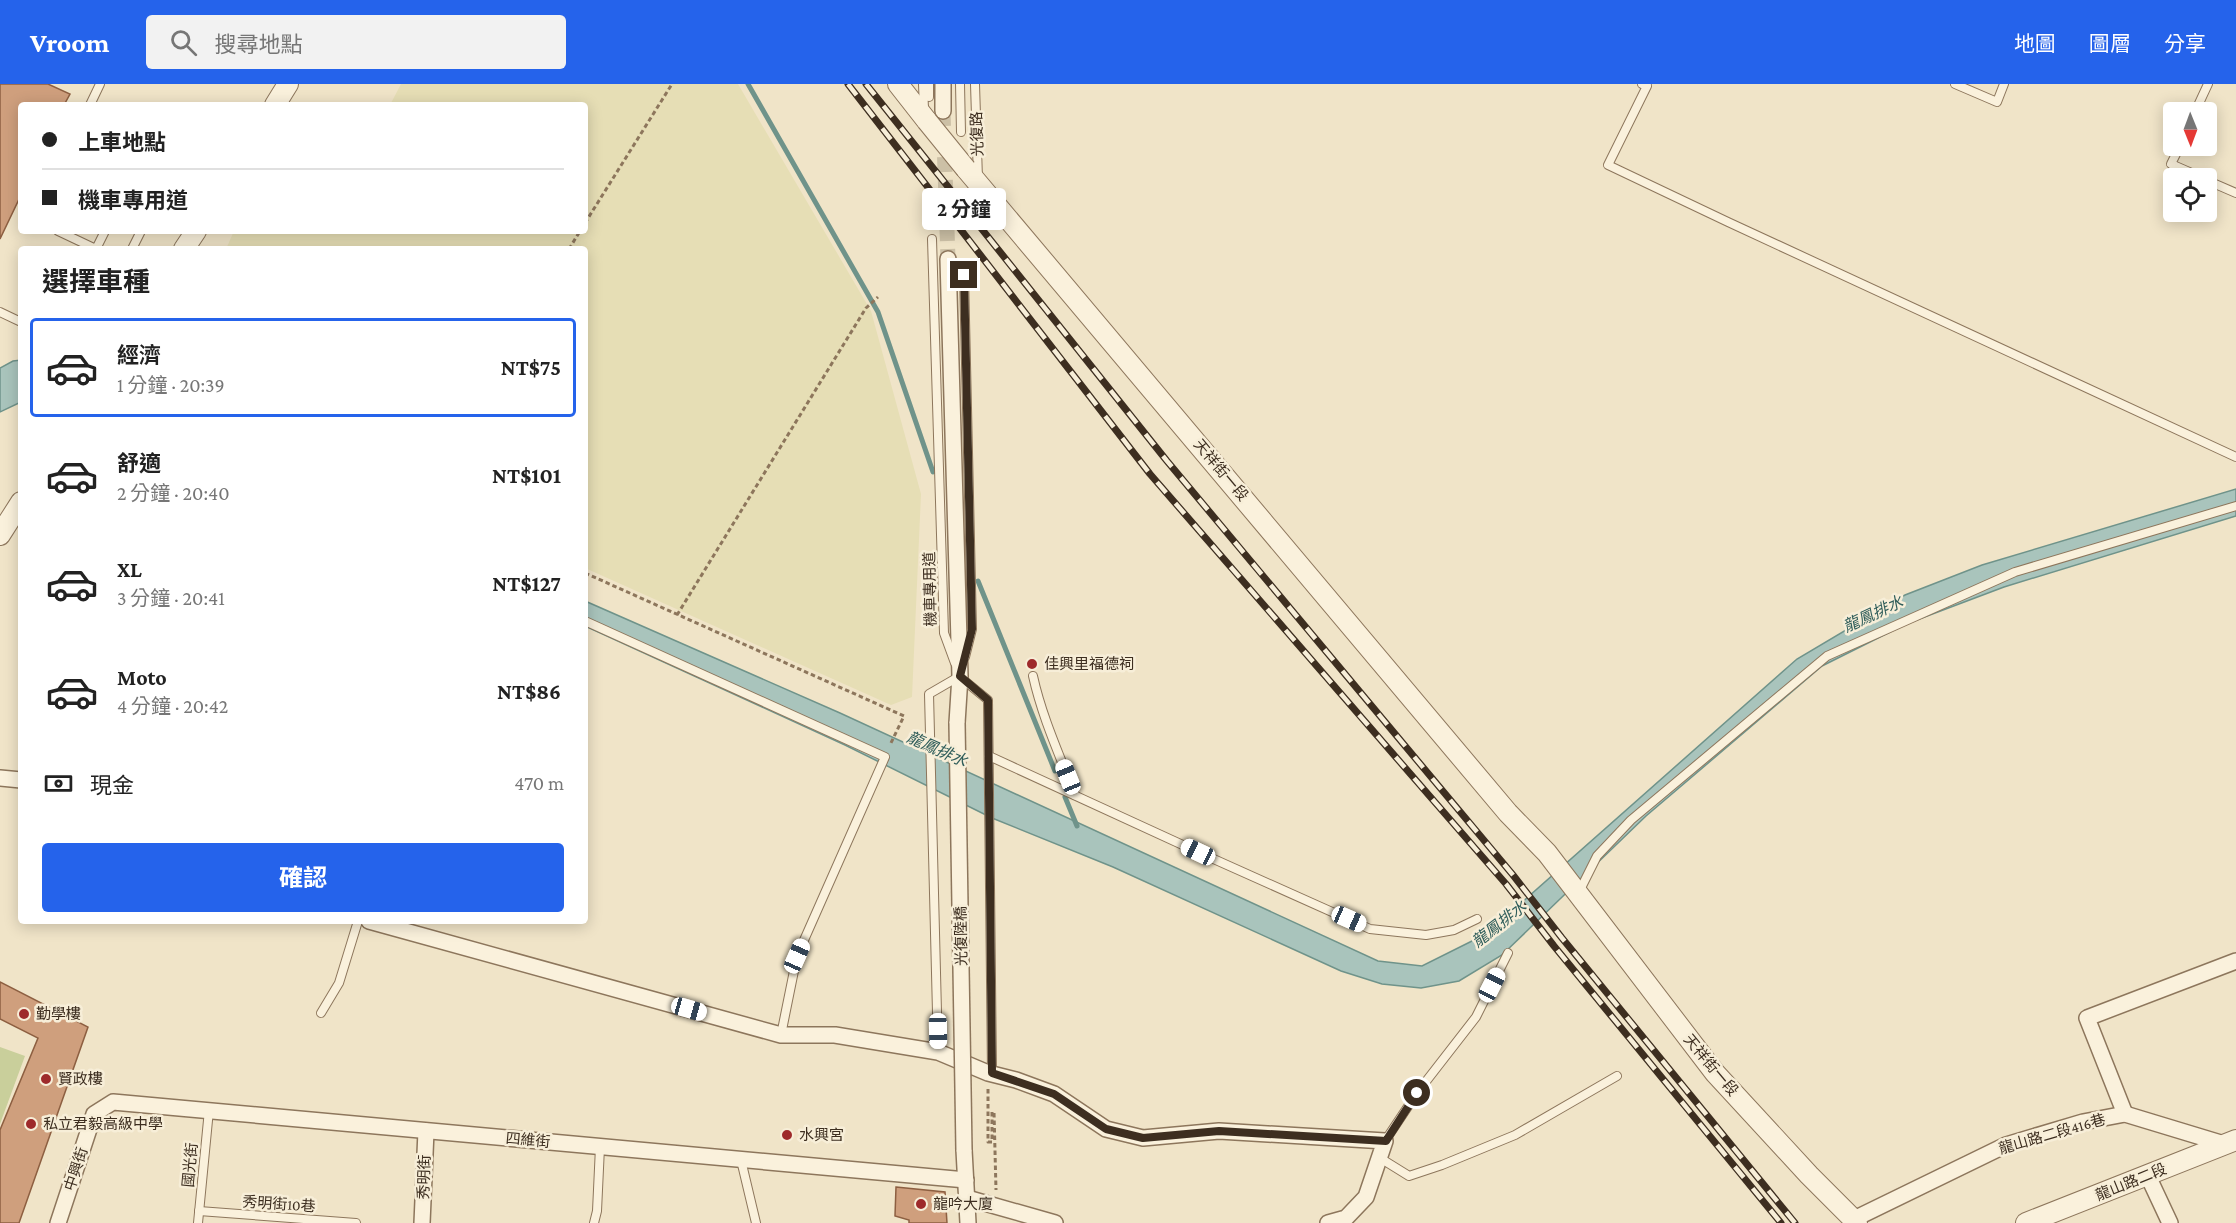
<!DOCTYPE html>
<html lang="zh-TW">
<meta charset="utf-8">
<style>
:root{--surface:#fff;--page:#f2f2f2;--text:#222;--muted:#767676;--line:#e0e0e0;--accent:#2563eb}
body{margin:0;font-family:"Crimson Pro","Noto Sans TC",serif;background:var(--page);color:var(--text);height:100vh;display:flex;flex-direction:column;font-size:22px;white-space:nowrap}
*{box-sizing:border-box;margin:0}
p{font-size:20px;color:var(--muted)}
.icon{flex:none;width:33px;height:33px;fill:none;stroke:currentColor;stroke-width:2;stroke-linecap:round;stroke-linejoin:round}
.map{position:relative;flex:1;overflow:hidden}
.drawer{position:absolute;left:18px;top:162px;width:570px;height:678px;display:flex;flex-direction:column;background:var(--surface);border-radius:6px;box-shadow:0 3px 15px #0003}
.drawer>*{flex:none}
.top-card{position:absolute;left:18px;top:18px;width:570px;height:132px;border-radius:6px;box-shadow:0 3px 15px #0003;display:grid;align-content:center;height:132px;padding:0 24px;background:var(--surface)}
.needle{width:39px;rotate:179deg}
.fabs{position:absolute;left:2163px;top:18px;display:grid;gap:12px}
.fabs a{display:grid;place-items:center;width:54px;height:54px;border-radius:6px;background:var(--surface);box-shadow:0 3px 15px #0003;font-size:30px}
.end{position:absolute;width:27px;height:27px;margin:-14px;border:8px solid #3d2e20;background:#fff;box-shadow:0 0 0 3px #fff}
.from{border-radius:50%}
.bubble{position:absolute;height:42px;border-radius:6px;background:var(--surface);box-shadow:0 3px 15px #0003;font-size:20px;font-weight:700;line-height:42px;text-align:center}
.car{position:absolute;width:18px;height:36px;margin:-18px -9px;border-radius:8px;box-shadow:0 0 4px 2px #0007;background:linear-gradient(#fff 24%,#345 0 40%,#fff 0 76%,#345 0 86%,#fff 0)}
.top-card b{display:flex;align-items:center;gap:21px;height:57px;font-size:22px}
.top-card b+b{border-top:2px solid var(--line)}
.top-card i{width:15px;height:15px;background:var(--text)}
ul{padding:0;list-style:none}
li{display:flex;align-items:center;gap:18px;height:99px;margin:0 12px 9px;padding:0 12px;border:3px solid transparent;border-radius:6px}
li div{flex:1}
li b{display:block;font-size:22px}
li em{font-style:normal;font-weight:700}
li.active{border-color:var(--accent)}
li>.icon{width:54px;height:54px;stroke-width:1.5}
h2{padding:0 24px;font-size:27px;line-height:72px}
.pay{display:flex;align-items:center;gap:15px;height:66px;padding:0 24px;font-size:22px}
.pay p{margin-inline-start:auto}
.primary-button{display:flex;gap:12px;margin-top:auto;padding:12px 24px}
.primary-button a{flex:1;height:69px;border-radius:6px;background:var(--accent);color:#fff;font-size:24px;font-weight:700;line-height:69px;text-align:center}
header{display:flex;align-items:center;gap:36px;box-sizing:border-box;height:84px;padding:0 30px;background:var(--accent);color:#fff}
header strong{font-size:28px}
nav{display:flex;gap:33px;margin-inline-start:auto;font-size:21px}
.search{width:420px;height:54px;background:var(--page);display:flex;align-items:center;gap:15px;box-sizing:border-box;padding:0 21px;border-radius:6px;color:var(--muted);font-size:22px}
.map>svg:first-child{display:block}
</style>
<header>
<strong>Vroom</strong>
<div class="search"><svg class="icon" aria-label="search" viewBox="0 0 24 24"><circle cx="10" cy="10" r="6"/><path d="M15 15l6 6"/></svg>搜尋地點</div>
<nav><a>地圖</a><a>圖層</a><a>分享</a></nav>
</header>
<div class="map">
<svg width="2236" height="1139" viewBox="0 0 2236 1139">
<rect width="100%" height="100%" fill="#f0e4c8"/>
<path fill="#e6deb5" d="M401,0H738L871,227L921,410L912,613L891,621L585,484V165H226L234,147H585V21H390Z"/>
<path fill="#c9cf9b" d="M0,963L25,972L0,1040Z"/>
<g fill="#a9c4bc" stroke="#6f938a" stroke-width="1.5">
<path d="M21,276V318L0,328V284L13,277Z"/>
<path d="M2236,405V432L2004,503L1906,540L1822,582L1646,732L1502,871L1459,897L1421,904L1382,900L1341,887L1113,783L992,734L845,661L585,542V517L840,629L1378,877L1422,882L1486,850L1797,575L1905,511L1982,481Z"/>
</g>
<g fill="none" stroke-linecap="round" stroke-linejoin="round">
<g stroke="#6f938a" stroke-width="5">
<path d="M748,0L878,228L933,388"/>
<path d="M978,497L1055,687"/>
<path d="M1065,713L1077,742"/>
</g>
</g>
<g fill="#cf9f7d" stroke="#8d5f41" stroke-width="1.5">
<path d="M0,0H48L70,10L64,21H21V111L0,155Z"/>
<path d="M0,898L88,943L19,1139H0V1046L38,954L0,935Z"/>
<path d="M896,1103L945,1108L947,1139H909V1136L895,1132Z"/>
</g>
<g fill="none" stroke-linecap="round" stroke-linejoin="round">
<path stroke="#ccc0a6" stroke-width="15" stroke-dasharray="15 8" stroke-linecap="butt" d="M943,27L948,175"/>
<g stroke="#8d765c" stroke-width="10">
<g id="service">
<path d="M923,0L924,25"/>
<path d="M929,0V13"/>
<path d="M960,0L961,48"/>
<path d="M975,0L978,95"/>
<path d="M1642,0L1647,2L1608,81L1728,138L2236,373"/>
<path d="M1955,0L1997,18L2004,0"/>
<path d="M90,21L100,0"/>
<path d="M2195,28L2208,0"/>
<path d="M2180,62L2171,80L2203,94"/>
<path d="M2206,96L2236,109"/>
<path d="M58,147L96,165L105,147"/>
<path d="M932,155L944,549L955,579"/>
<path d="M132,165L141,147"/>
<path d="M964,191L972,545L965,573"/>
<path d="M0,228L21,238"/>
<path d="M585,537L885,673L797,872L781,951"/>
<path d="M1033,592C1042,633 1060,672 1075,711"/>
<path d="M960,593L988,616L992,989"/>
<path d="M989,672L1198,768L1370,845L1426,851L1454,846L1477,835"/>
<path d="M1579,808L1597,772L1631,736L1827,572L2015,488L2236,422"/>
<path d="M321,929L339,899L358,837"/>
<path d="M938,968L929,610L960,592"/>
<path d="M1385,1057L1417,1009L1476,933L1508,869"/>
<path d="M1380,1074L1409,1092L1442,1081L1515,1051L1617,992"/>
<path d="M741,1076L756,1139"/>
<path d="M199,1127L356,1139"/>
<path d="M198,1139L209,1026"/>
<path d="M594,1139L597,1127L600,1063"/>
</g>
</g>
<g stroke="#8d765c" stroke-width="18">
<g id="minor">
<path d="M943,0V27"/>
<path d="M948,175L960,592L957,639"/>
<path d="M0,694L21,696"/>
<path d="M369,837L781,951H835L938,968L988,989L1016,996L1054,1010L1106,1045L1143,1054L1219,1047L1385,1057L1366,1113L1346,1134L1328,1139"/>
<path d="M2125,1030L2087,934L2236,877"/>
<path d="M964,1066L968,1139"/>
<path d="M2148,1092L2170,1139"/>
<path d="M967,1114L1055,1139"/>
<path d="M1854,1135L2006,1061L2083,1038L2125,1030L2224,1060"/>
<path d="M58,1139L94,1030L113,1018L966,1096"/>
<path d="M422,1139L426,1047"/>
</g>
</g>
<g stroke="#8d765c" stroke-width="22">
<g id="tertiary">
<path d="M898,0L927,37"/>
<path d="M275,21L288,0"/>
<path d="M966,85L1508,729L1547,769L1715,989L1809,1091L1857,1139"/>
<path d="M184,165L196,147"/>
<path d="M0,451L21,418"/>
<path d="M2026,1139L2236,1056"/>
</g>
</g>
<g stroke="#8d765c" stroke-width="3" stroke-dasharray="4.5 3" stroke-linecap="butt">
<path d="M585,139L672,0"/>
<path d="M569,165L580,147"/>
<path d="M585,489L904,632L890,661"/>
<path d="M677,531L866,224L878,213"/>
<path d="M988,1005V1058H992V1028H994L996,1106"/>
</g>
<use href="#service" stroke="#faf1dc" stroke-width="8"/>
<use href="#minor" stroke="#faf1dc" stroke-width="15"/>
<use href="#tertiary" stroke="#faf1dc" stroke-width="20"/>
<g stroke="#3d2e20" stroke-width="7">
<g id="rail">
<path d="M848,0L1150,390L1506,800L1554,862L1781,1139"/>
<path d="M866,0L1167,377L1513,791L1562,854L1795,1139"/>
</g>
</g>
<use href="#rail" stroke="#f7eed8" stroke-width="4.5" stroke-dasharray="14" stroke-linecap="butt"/>
<g stroke="#8d765c" stroke-width="18" stroke-linecap="butt">
<path id="minor-bridge" d="M957,639L964,1066"/>
</g>
<g stroke="#8d765c" stroke-width="22" stroke-linecap="butt">
<path id="tertiary-bridge" d="M927,37L966,85"/>
</g>
<use href="#minor-bridge" stroke="#faf1dc" stroke-width="15"/>
<use href="#tertiary-bridge" stroke="#faf1dc" stroke-width="20"/>
</g>
<g fill="none" stroke-linecap="round" stroke-linejoin="round">
<path stroke="#3d2e20" stroke-width="8" d="M964,191L972,545L960,592L988,616L992,989L1054,1010L1106,1045L1143,1054L1219,1047L1386,1057L1417,1009"/>
</g>
<g fill="#9e2a2b" stroke="#f7eed8" stroke-width="2">
<circle cx="1032" cy="580" r="6"/>
<circle cx="24" cy="930" r="6"/>
<circle cx="46" cy="995" r="6"/>
<circle cx="31" cy="1040" r="6"/>
<circle cx="787" cy="1051" r="6"/>
<circle cx="921" cy="1120" r="6"/>
</g>
<g text-anchor="middle" dominant-baseline="central" stroke-width="5" stroke-linejoin="round" paint-order="stroke">
<g font-size="15" fill="#3d2e20" stroke="#f7eed8">
<text transform="translate(977 50) rotate(-92)">光復路</text>
<text transform="translate(1221 386) rotate(50)">天祥街一段</text>
<text transform="translate(930 505) rotate(-91)">機車專用道</text>
<text transform="translate(961 852) rotate(-91)">光復陸橋</text>
<text transform="translate(1711 981) rotate(50)">天祥街一段</text>
<text transform="translate(2052 1050) rotate(-16)">龍山路二段416巷</text>
<text transform="translate(528 1056) rotate(5)">四維街</text>
<text transform="translate(190 1081) rotate(-85)">國光街</text>
<text transform="translate(76 1085) rotate(-72)">中興街</text>
<text transform="translate(424 1093) rotate(-88)">秀明街</text>
<text transform="translate(2131 1098) rotate(-22)">龍山路二段</text>
<text transform="translate(279 1120) rotate(4)">秀明街10巷</text>
</g>
<g font-size="15" fill="#3d2e20" stroke="#f7eed8" text-anchor="start">
<text x="1044" y="580">佳興里福德祠</text>
<text x="36" y="930">勤學樓</text>
<text x="58" y="995">賢政樓</text>
<text x="43" y="1040">私立君毅高級中學</text>
<text x="799" y="1051">水興宮</text>
<text x="933" y="1120">龍吟大廈</text>
</g>
<g font-size="16" font-style="italic" fill="#2f5d5a" stroke="#f7eed8">
<text transform="translate(1873 530) rotate(-25)">龍鳳排水</text>
<text transform="translate(937 665) rotate(24)">龍鳳排水</text>
<text transform="translate(1499 840) rotate(-38)">龍鳳排水</text>
</g>
</g>
</svg>
<div class="fabs">
<a><svg class="needle" viewBox="-14 -14 28 28"><path d="M0-13l5 13h-10z" fill="#e53935"/><path d="M0 13l5-13h-10z" fill="#767676"/></svg></a>
<a><svg class="icon" aria-label="locate" viewBox="0 0 24 24"><circle cx="12" cy="12" r="6"/><path d="M12 2v4M12 18v4M2 12h4M18 12h4"/></svg></a>
</div>
<i class="end from" style="left:1417px;top:1009px"></i>
<i class="end" style="left:964px;top:191px"></i>
<div class="bubble" style="left:922px;top:104px;width:84px">2 分鐘</div>
<i class="car" style="left:1068px;top:693px;rotate:338deg"></i>
<i class="car" style="left:1198px;top:768px;rotate:295deg"></i>
<i class="car" style="left:1349px;top:835px;rotate:114deg"></i>
<i class="car" style="left:797px;top:872px;rotate:24deg"></i>
<i class="car" style="left:1492px;top:901px;rotate:27deg"></i>
<i class="car" style="left:689px;top:925px;rotate:106deg"></i>
<i class="car" style="left:938px;top:947px;rotate:179deg"></i>
<div class="top-card">
<b><i class="from"></i>上車地點</b>
<b><i></i>機車專用道</b>
</div>
<section class="drawer">
<h2>選擇車種</h2>
<ul>
<li class="active"><svg class="icon" aria-label="car" viewBox="0 0 24 24"><path d="M5 17H2v-5l4-1 3-4h7l3 4 3 1v5h-3M9 17h6M6 11h13"/><circle cx="7" cy="17" r="2"/><circle cx="17" cy="17" r="2"/></svg><div><b>經濟</b><p>1 分鐘 · 20:39</p></div><em>NT$75</em></li>
<li><svg class="icon" aria-label="car" viewBox="0 0 24 24"><path d="M5 17H2v-5l4-1 3-4h7l3 4 3 1v5h-3M9 17h6M6 11h13"/><circle cx="7" cy="17" r="2"/><circle cx="17" cy="17" r="2"/></svg><div><b>舒適</b><p>2 分鐘 · 20:40</p></div><em>NT$101</em></li>
<li><svg class="icon" aria-label="car" viewBox="0 0 24 24"><path d="M5 17H2v-5l4-1 3-4h7l3 4 3 1v5h-3M9 17h6M6 11h13"/><circle cx="7" cy="17" r="2"/><circle cx="17" cy="17" r="2"/></svg><div><b>XL</b><p>3 分鐘 · 20:41</p></div><em>NT$127</em></li>
<li><svg class="icon" aria-label="car" viewBox="0 0 24 24"><path d="M5 17H2v-5l4-1 3-4h7l3 4 3 1v5h-3M9 17h6M6 11h13"/><circle cx="7" cy="17" r="2"/><circle cx="17" cy="17" r="2"/></svg><div><b>Moto</b><p>4 分鐘 · 20:42</p></div><em>NT$86</em></li>
</ul>
<div class="pay"><svg class="icon" aria-label="cash" viewBox="0 0 24 24"><path d="M3 7h18v10H3z"/><circle cx="12" cy="12" r="2"/></svg>現金<p>470 m</p></div>
<div class="primary-button"><a>確認</a></div>
</section>
</div>
